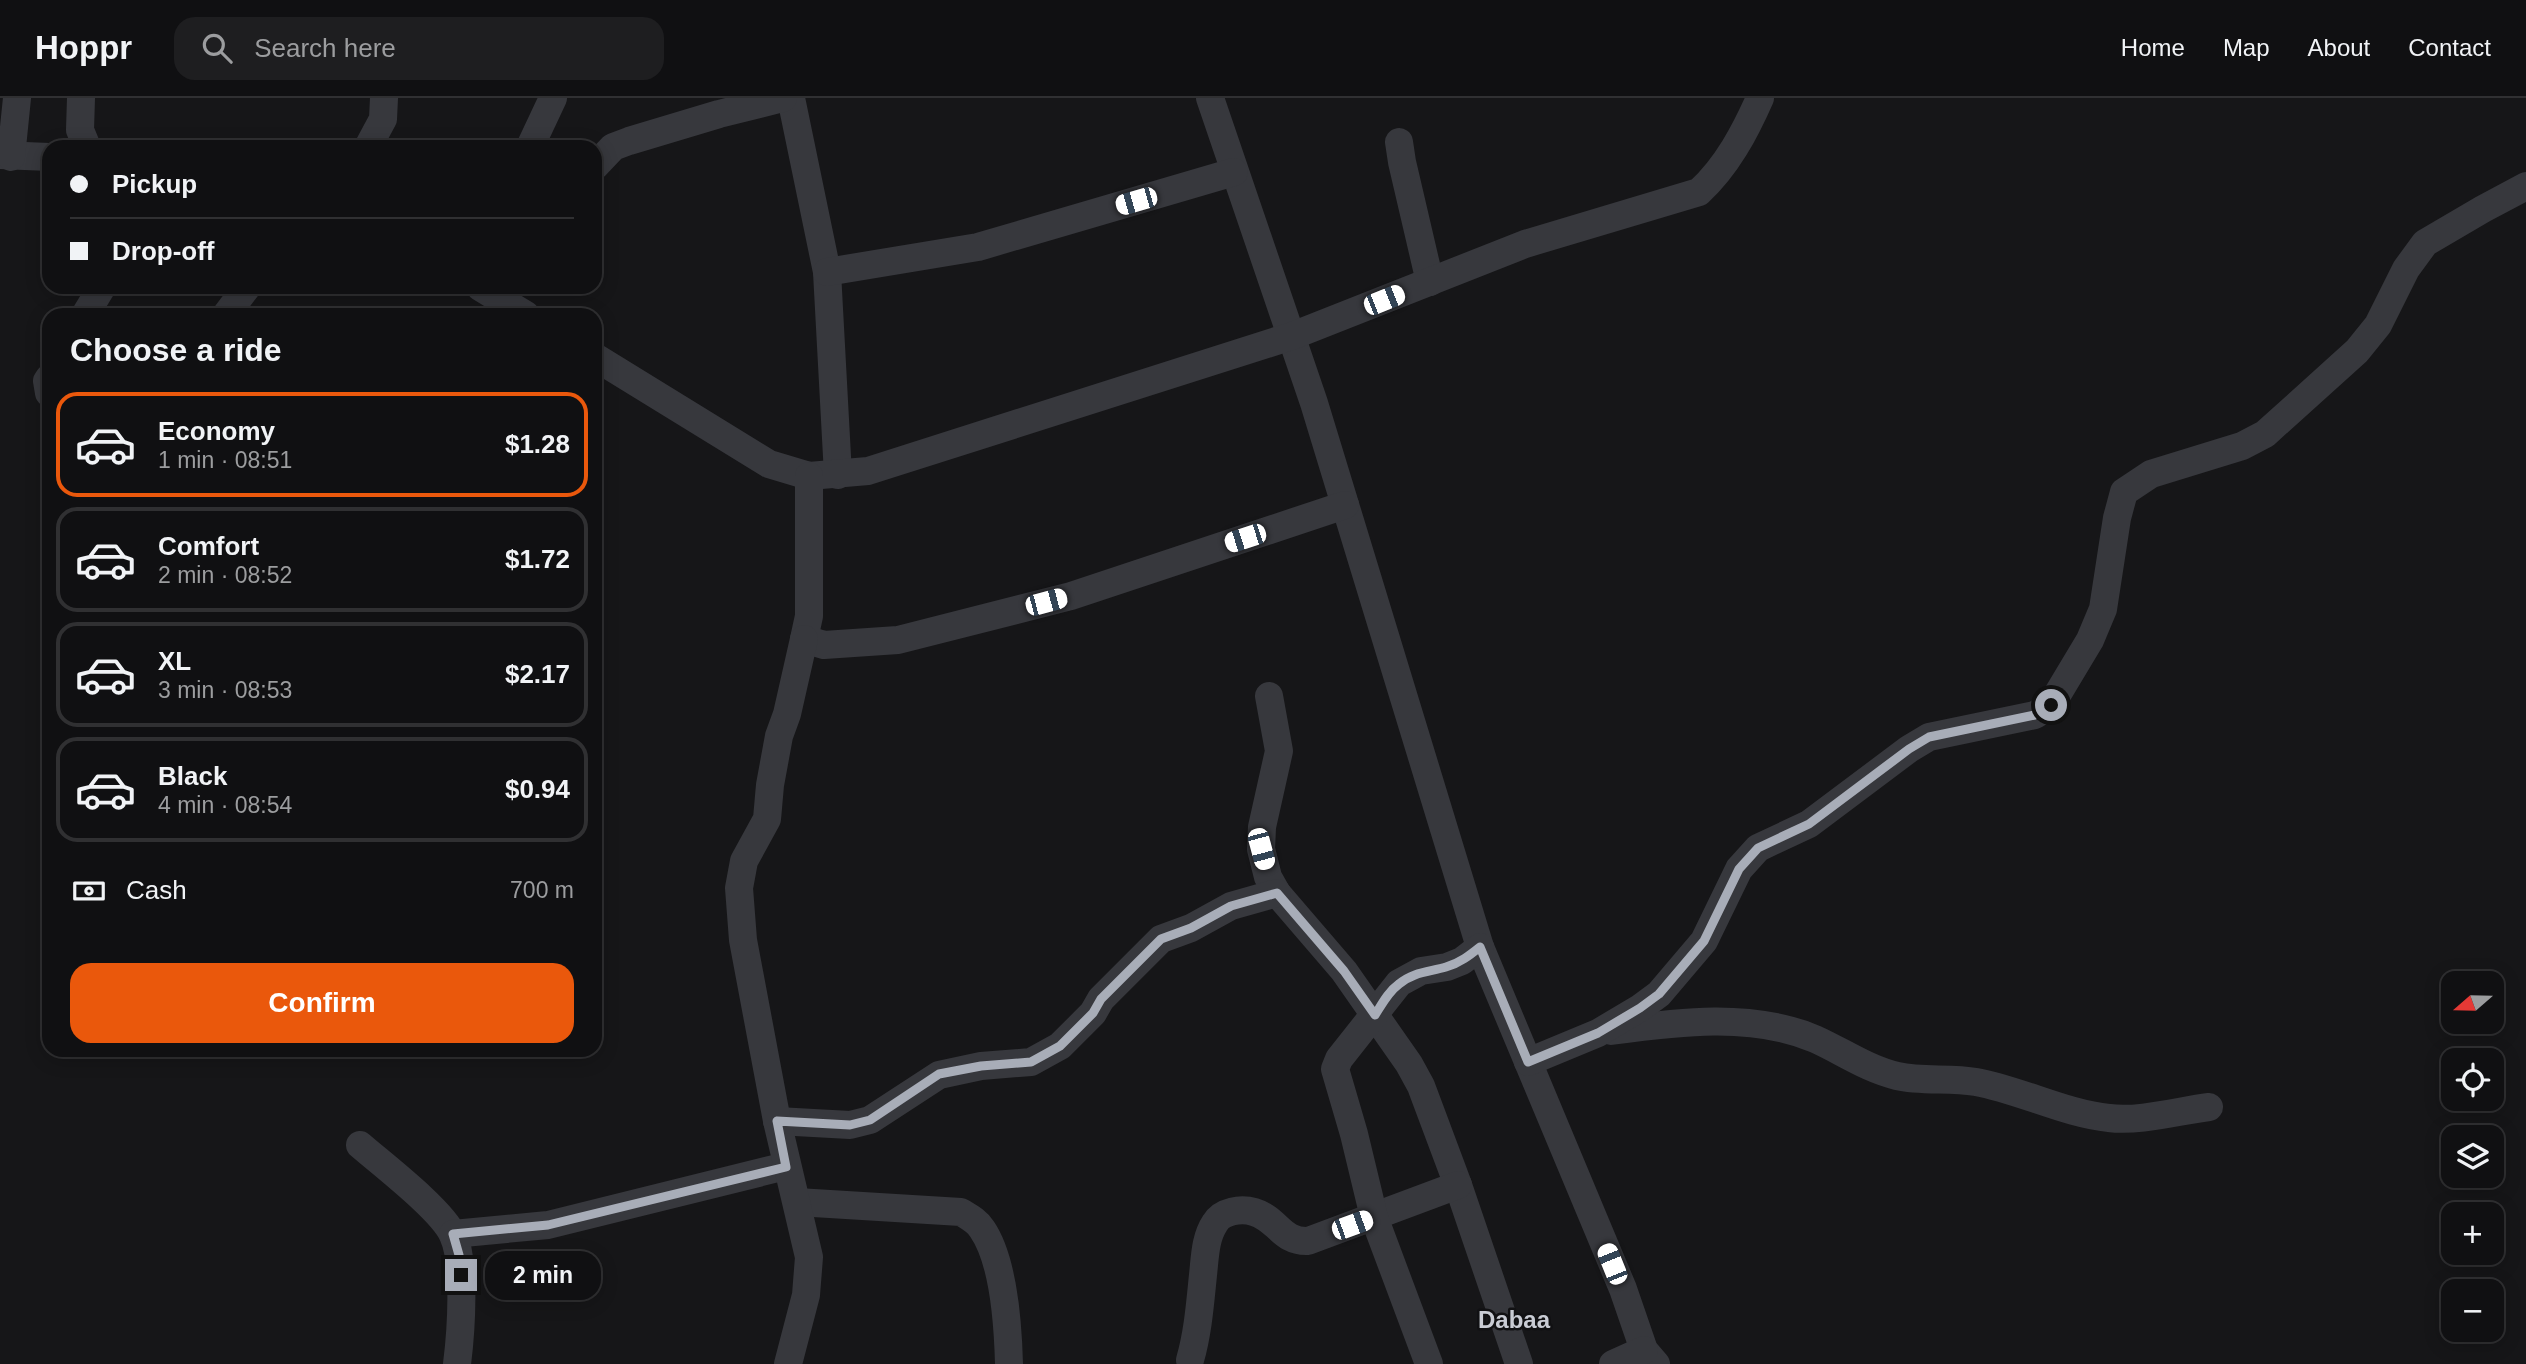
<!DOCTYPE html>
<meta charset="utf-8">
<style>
:root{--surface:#101012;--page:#1e1e20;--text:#f1f3f6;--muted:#9c9d9f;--line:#303032;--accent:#ea580c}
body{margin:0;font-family:Helvetica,sans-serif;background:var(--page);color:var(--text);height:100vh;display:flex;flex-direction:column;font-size:26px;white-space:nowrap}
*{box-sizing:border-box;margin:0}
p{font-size:23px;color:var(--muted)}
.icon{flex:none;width:38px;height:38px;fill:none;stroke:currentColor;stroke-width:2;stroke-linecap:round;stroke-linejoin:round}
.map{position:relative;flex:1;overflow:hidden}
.side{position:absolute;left:42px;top:210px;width:560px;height:749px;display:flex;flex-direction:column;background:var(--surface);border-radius:21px;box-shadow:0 4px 18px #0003,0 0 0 2px var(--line)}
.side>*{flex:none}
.top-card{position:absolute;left:42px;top:42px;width:560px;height:154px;border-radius:21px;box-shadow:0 4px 18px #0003,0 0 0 2px var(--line);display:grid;align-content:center;height:154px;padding:0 28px;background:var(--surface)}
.needle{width:46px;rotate:250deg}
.buttons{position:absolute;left:2441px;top:873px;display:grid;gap:14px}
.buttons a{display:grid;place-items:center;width:63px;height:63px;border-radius:14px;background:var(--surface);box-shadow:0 4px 18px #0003,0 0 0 2px var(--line);font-size:35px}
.end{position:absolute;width:32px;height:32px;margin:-16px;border:9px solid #a8adb8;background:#111;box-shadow:0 0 0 4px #111}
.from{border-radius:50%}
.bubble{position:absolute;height:49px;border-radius:21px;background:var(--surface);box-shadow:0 4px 18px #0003,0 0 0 2px var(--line);font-size:23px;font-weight:600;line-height:49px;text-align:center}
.car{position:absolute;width:21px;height:42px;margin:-21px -10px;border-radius:9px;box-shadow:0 0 5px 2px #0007;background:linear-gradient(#fff 24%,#345 0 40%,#fff 0 76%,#345 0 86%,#fff 0)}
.top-card b{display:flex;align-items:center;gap:24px;height:66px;font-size:26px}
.top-card b+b{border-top:2px solid var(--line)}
.top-card i{width:18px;height:18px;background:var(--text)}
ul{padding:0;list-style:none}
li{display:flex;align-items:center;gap:21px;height:105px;margin:0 14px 10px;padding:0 14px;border:4px solid var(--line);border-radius:21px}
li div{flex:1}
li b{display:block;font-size:26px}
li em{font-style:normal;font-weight:600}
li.selected{border-color:var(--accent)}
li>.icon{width:63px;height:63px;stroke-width:1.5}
h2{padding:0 28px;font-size:32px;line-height:84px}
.pay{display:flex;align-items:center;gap:18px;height:77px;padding:0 28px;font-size:26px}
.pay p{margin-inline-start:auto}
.primary-button{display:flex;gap:14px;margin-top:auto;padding:14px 28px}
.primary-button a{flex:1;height:80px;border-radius:21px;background:var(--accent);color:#fff;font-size:28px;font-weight:600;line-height:80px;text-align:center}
header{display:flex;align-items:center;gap:42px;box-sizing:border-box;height:98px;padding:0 35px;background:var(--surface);border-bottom:2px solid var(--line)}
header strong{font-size:33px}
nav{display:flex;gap:38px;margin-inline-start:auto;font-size:24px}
.search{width:490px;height:63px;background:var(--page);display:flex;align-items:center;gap:18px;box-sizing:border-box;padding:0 24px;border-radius:21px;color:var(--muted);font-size:26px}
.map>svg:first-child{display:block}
</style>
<header>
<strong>Hoppr</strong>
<div class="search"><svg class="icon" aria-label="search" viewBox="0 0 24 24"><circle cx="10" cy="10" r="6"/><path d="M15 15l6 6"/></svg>Search here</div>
<nav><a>Home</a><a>Map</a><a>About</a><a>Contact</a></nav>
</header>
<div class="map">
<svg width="2526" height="1266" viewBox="0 0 2526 1266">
<rect width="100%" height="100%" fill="#161618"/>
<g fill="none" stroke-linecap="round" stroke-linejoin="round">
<g stroke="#37383d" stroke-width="28">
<path d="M81,0L80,32L87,49"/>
<path d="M791,0L827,174L838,377"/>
<path d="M1210,0L1314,305L1480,849L1623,1191L1644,1252L1656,1266"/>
<path d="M1399,44L1402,64L1430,184"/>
<path d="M368,49L383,21L384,0"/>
<path d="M530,49L553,0"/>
<path d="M0,57L49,59"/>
<path d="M11,59L17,0"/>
<path d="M595,68L613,49L629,43L719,16L783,0"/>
<path d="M827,174L978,149L1234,74"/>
<path d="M480,189L526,217"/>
<path d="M85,217L102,189"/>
<path d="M226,217L247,189"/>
<path d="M595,259L769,366L809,378L868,373L1292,238L1525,146L1699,94C1727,68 1745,34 1760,0"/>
<path d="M49,280L47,283L49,295"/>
<path d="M809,378V518L804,541L824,547L898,542L1071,498L1345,407"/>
<path d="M1269,598L1279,653L1262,729L1261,751L1268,779L1277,795L1344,873L1409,966L1421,988L1458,1087L1519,1266"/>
<path d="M1611,933C1677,924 1752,914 1815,941C1842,953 1867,971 1897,978C1923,984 1950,979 1976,984C2020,992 2066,1016 2109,1020C2139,1024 2178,1013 2209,1009"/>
<path d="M1528,964L1598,935L1640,910L1659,896L1704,843L1739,771L1758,750L1809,726L1909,651L1929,639L2035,617L2051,607L2090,542L2103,511L2117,420L2124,394L2151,376L2242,348L2265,336L2357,253L2378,227L2406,171L2425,145L2483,111L2526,88"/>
<path d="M777,1023L850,1027L870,1022L939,977L981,968L1031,964L1060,948L1093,915L1101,901L1161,841L1191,830L1231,808L1277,795"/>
<path d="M360,1047C383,1067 442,1112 453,1137C466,1165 461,1235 457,1266"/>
<path d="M797,1104L961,1114C969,1119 977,1123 982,1131C1004,1163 1008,1228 1009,1266"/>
<path d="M453,1136L548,1127L786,1068"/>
<path d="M1190,1262C1198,1234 1200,1206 1203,1177C1205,1159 1205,1140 1215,1125C1222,1113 1241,1110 1254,1114C1278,1121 1281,1144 1308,1143L1458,1087"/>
<path d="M788,1266L806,1197L809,1159L777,1023L743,842L739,790L744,763L767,721L770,687L779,638L787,616L804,541"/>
<path d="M1429,1266L1374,1119L1354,1036L1335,971L1339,961L1399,885L1421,873L1447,869L1462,863L1480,849"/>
<path d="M1613,1266L1644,1252"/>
</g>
</g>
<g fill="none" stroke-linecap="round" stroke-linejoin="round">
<path stroke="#a8adb8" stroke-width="9" d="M461,1177L459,1157L453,1136L548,1127L786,1069L777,1023L850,1027L870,1022L939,976L981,968L1031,964L1060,948L1093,915L1101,901L1161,841L1191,830L1231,808L1277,795L1344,873L1375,917C1382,906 1388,894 1399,886C1413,874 1429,874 1446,869C1460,865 1470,857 1480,849L1528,964L1598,935L1640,910L1659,896L1704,843L1739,771L1758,750L1809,726L1909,651L1929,639L2035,617L2051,607"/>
</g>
<g text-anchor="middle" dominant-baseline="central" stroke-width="5" stroke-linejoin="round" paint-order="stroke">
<g font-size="24" font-weight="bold" fill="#c9ccd4" stroke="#111113">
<text x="1514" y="1221">Dabaa</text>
</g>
</g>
</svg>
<div class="buttons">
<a><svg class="needle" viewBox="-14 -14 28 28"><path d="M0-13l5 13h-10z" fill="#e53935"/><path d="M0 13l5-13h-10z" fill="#9c9d9f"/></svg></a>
<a><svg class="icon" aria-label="locate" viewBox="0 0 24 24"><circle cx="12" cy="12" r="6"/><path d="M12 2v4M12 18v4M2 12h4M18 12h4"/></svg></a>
<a><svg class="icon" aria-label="layers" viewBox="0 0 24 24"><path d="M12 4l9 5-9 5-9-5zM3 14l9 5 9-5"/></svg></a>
<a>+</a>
<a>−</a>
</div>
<i class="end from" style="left:2051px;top:607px"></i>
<i class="end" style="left:461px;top:1177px"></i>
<div class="bubble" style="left:485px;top:1153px;width:116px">2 min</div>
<i class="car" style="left:1136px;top:103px;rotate:254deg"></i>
<i class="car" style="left:1384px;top:202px;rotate:68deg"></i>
<i class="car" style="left:1245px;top:440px;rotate:252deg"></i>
<i class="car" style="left:1046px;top:504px;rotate:75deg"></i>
<i class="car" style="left:1261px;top:751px;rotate:165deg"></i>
<i class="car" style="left:1352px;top:1127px;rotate:70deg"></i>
<i class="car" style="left:1612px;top:1166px;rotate:338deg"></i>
<div class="top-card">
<b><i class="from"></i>Pickup</b>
<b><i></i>Drop-off</b>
</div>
<section class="side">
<h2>Choose a ride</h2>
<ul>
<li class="selected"><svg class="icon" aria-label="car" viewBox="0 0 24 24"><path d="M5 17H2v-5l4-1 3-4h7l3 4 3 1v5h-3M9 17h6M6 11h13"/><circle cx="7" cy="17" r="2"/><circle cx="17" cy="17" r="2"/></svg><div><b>Economy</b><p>1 min · 08:51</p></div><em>$1.28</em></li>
<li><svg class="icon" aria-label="car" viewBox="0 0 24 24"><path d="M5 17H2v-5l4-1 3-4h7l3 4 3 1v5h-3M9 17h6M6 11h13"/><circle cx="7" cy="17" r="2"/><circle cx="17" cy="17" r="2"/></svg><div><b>Comfort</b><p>2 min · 08:52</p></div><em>$1.72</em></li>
<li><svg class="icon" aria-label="car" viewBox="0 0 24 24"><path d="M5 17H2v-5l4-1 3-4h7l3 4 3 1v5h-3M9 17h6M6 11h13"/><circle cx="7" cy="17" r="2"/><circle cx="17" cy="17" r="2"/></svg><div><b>XL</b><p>3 min · 08:53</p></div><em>$2.17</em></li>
<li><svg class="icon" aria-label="car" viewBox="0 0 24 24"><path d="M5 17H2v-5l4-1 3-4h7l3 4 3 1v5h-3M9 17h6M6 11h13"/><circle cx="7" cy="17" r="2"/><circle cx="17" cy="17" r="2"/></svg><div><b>Black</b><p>4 min · 08:54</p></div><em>$0.94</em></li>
</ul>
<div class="pay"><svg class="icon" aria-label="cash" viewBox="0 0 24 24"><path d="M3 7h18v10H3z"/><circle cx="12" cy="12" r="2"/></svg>Cash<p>700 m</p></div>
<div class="primary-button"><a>Confirm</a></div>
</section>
</div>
